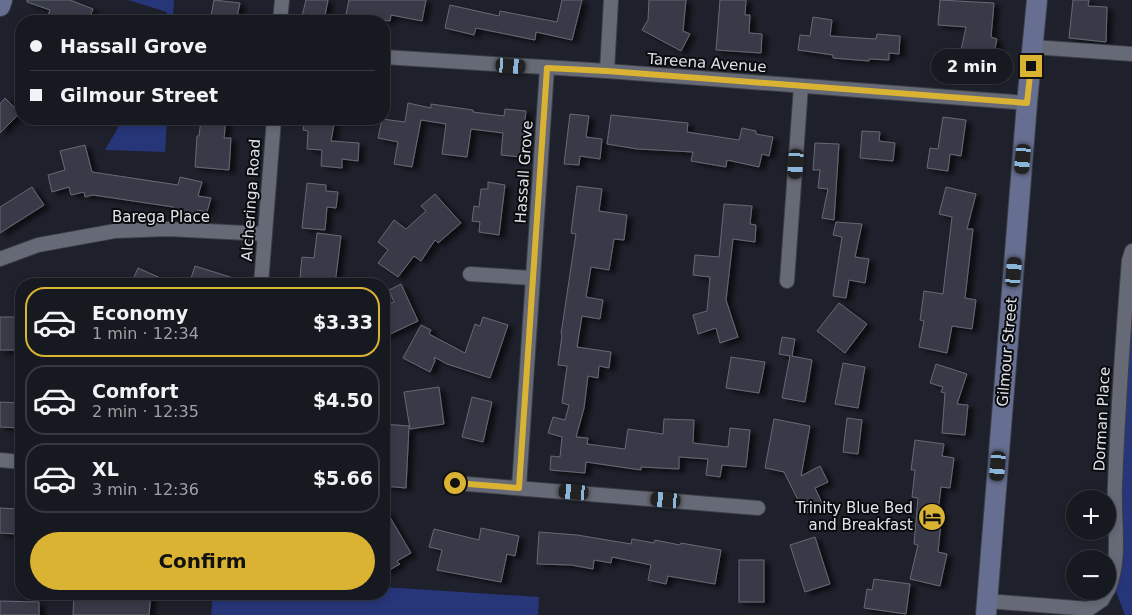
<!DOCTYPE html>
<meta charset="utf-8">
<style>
:root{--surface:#161920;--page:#1f2229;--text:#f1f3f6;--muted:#9ea0a5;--line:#35383e;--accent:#dab333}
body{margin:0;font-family:"DejaVu Sans",sans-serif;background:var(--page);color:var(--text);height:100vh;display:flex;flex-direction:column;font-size:19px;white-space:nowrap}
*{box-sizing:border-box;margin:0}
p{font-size:16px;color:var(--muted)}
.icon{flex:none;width:28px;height:28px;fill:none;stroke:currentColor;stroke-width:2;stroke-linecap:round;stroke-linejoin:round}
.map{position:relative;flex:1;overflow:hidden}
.drawer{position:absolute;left:15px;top:278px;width:375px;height:322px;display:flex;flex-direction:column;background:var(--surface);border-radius:20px;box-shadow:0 2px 8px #0003,0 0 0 1px var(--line)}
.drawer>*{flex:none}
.top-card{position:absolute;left:15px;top:15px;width:375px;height:110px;border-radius:20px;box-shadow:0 2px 8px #0003,0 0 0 1px var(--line);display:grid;align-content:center;height:110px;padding:0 15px;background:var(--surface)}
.buttons{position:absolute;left:1066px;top:490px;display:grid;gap:10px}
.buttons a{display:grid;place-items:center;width:50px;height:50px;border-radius:50%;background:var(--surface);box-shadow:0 2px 8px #0003,0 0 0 1px var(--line);font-size:25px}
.end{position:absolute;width:22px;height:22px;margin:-11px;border:6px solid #dab333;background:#111;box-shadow:0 0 0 2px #111}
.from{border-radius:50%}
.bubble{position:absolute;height:35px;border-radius:18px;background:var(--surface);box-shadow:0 2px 8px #0003,0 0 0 1px var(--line);font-size:16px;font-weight:700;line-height:35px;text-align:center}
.car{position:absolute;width:15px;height:30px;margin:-15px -8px;border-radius:6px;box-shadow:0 0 4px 1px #0007;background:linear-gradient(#222 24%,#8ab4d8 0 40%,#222 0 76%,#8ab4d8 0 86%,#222 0)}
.top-card b{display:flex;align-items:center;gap:18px;height:48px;font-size:19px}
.top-card b+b{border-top:1px solid var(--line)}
.top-card i{width:12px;height:12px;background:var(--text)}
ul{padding:9px 0 0;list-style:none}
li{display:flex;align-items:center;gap:15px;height:70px;margin:0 10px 8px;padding:0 5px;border:2px solid var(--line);border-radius:20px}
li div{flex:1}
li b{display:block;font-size:19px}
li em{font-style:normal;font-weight:700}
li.selected{border-color:var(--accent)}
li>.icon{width:45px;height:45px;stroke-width:1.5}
.cta{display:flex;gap:10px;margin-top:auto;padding:10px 15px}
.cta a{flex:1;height:58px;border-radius:30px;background:var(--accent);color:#111;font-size:20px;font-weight:700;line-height:58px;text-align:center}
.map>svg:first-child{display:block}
</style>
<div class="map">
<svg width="1132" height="615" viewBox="0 0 1132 615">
<defs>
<filter id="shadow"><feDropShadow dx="5.5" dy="3" stdDeviation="2.5" flood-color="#0009"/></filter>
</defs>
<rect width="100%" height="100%" fill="#1e212b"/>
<g fill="#273579">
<path d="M128,0H174L173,21H165L167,12Z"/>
<path d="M123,119H167L165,152L105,150Z"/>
<path d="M1132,251V615H1125L1112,581Z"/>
<path d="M384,587L539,597L538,615H211L213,594H384Z"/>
</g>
<g fill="#383b46" stroke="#656974" filter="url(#shadow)">
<path d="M27,0H70L93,9L88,21H46L50,10L27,2Z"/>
<path d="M214,0L240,3L236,21H210Z"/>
<path d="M306,0H328L324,21L302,16Z"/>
<path d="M349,0H426L422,21L391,15L390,21L346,14Z"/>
<path d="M562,0H582L572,40L536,32L535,40L476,28L474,35L445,28L450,5L499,16L500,11L557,22Z"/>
<path d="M649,0H686L683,31L690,34L681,51L642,30L648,20Z"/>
<path d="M720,0H746L745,15H750L749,33L762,34L761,53L716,50Z"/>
<path d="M940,0L994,3L991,37L997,39L990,71L976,67L974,77L956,73L966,27L938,25Z"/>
<path d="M1073,0H1089L1088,6L1107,7L1106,42L1069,38Z"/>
<path d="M813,17L832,20L830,36L876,39L877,34L900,36L899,54L889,53V60L869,59V61L833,58V55L798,50L800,35L810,36Z"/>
<path d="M5,98L20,113L0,133V104Z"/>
<path d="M408,103L431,108V104L473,110V112L504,116L505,109L526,111L521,157L501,155L503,133L471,129L467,157L442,154L446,124L421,120L412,167L394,164L398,142L378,138L382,119L405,122Z"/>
<path d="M570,114L589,116L586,137L602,139L600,159L580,156L579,165L564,164Z"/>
<path d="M611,115L688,123L687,132L739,140L742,128L756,131V134L773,137L769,156L762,154L759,167L727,160L726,167L691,161L693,152L637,149L607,144Z"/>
<path d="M943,117L966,120L961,156L950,154L948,171L927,168L930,148L938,149Z"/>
<path d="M201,119H226L224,138H231L229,170L195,167L197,136H199Z"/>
<path d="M305,119H335L331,141L359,143L358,161L342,159V168L321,166L322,150L307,149L308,131L303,130Z"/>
<path d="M862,131L880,132L879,141L895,143L893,161L860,158Z"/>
<path d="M815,143L839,144L834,220L822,218L828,189L818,188L820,170H813Z"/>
<path d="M85,145L92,172L178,185L180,177L202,182L198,196L211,198L207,212L198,210L196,219L172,214L173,207L93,195L85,197L84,192L71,195L69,187L52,192L48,175L65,170L60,151Z"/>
<path d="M488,182L505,185L499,235L479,232L480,222L472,221L474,206L479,207L481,189H488Z"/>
<path d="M307,183L326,185V191L338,192L336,208L327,207L325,230L302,228Z"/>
<path d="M577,186L602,189L599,211L627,215L624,240L614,239L609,270L591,267L586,297L603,300L600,319L582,316L577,347L611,352L609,368L599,366L598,378L588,376L584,408L576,437L588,438L587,444L625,449L628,429L663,434L664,419L694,420L693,443L728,447L730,428L750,430L746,467L722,465L720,477L706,475L708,459L679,457V469L641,467V470L586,462L585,473L550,470L551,456L560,457L562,437L548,433L553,417L565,420L569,405L562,403L567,366L558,365L562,335L561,334L576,234L571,233Z"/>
<path d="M32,187L44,205L0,233V207Z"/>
<path d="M946,187L976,194L967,229H973L965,298L976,300L972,329L952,326L947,353L919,347L924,321L920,320L924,291L943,294L952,217L939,214Z"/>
<path d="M435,194L461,223L438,243L435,240L421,261L414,256L398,277L378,263L388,250L378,242L394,220L406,229L426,211L421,206Z"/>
<path d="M724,204L752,206L750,224L756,225L755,242L733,239L726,300L738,337L720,343L716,328L698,334L693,315L707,311L710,277L693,275L695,255L719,257Z"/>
<path d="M836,222L862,224L855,257L869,259L865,283L849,280L846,298L833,296L842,237L833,235Z"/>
<path d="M317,233L341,236L335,284H301L302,277H300L302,257L314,258Z"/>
<path d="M195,266L243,281V284H189Z"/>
<path d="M138,268L174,284H131Z"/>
<path d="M401,284L418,321L384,337V306L394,302L389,290Z"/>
<path d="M839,303L867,324L845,353L817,331Z"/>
<rect x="0" y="317" width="21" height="33"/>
<path d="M483,317L508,325L490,378L447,364L434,357L435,361L430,372L403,358L421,325L431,330L429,334L465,353L475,324L480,326Z"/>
<path d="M782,337L795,339L792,356L812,360L805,402L782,398L790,356L779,354Z"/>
<path d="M731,357L765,362L759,393L726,388Z"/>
<path d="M843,363L865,367L858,408L835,404Z"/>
<path d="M936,364L967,374L957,404L968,405L965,435L942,433L945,393L941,392L943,387L930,383Z"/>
<path d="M439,387L444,424L410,429L404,392Z"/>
<path d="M472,397L492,402L483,442L462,437Z"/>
<path d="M0,402L21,403V428L0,427Z"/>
<path d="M847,418L862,420L858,454L843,452Z"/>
<path d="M774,419L810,426L801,476L820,466L828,482L815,488L823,505L805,514L784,472L765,468Z"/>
<path d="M384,424L409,426L406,488L384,486Z"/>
<path d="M915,440L944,444L942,456L954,458L950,488L941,487L938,512H942L938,552L947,554L940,586L910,579L918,545L914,544L918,498L912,497L915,470H911Z"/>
<path d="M384,507L411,553L397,561L400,564L384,573Z"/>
<path d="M0,508L19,509L17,534L0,533Z"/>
<path d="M481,528L519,536L515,556L507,554L501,582L437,570L442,550L429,547L434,529L479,540Z"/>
<path d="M539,532L577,535L631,544L632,539L654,543L655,540L680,545L681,543L721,550L715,584L668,576L666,584L648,580L651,565L612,557L611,563L594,560L593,569L571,565L537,564Z"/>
<path d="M815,537L830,584L805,592L790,545Z"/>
<rect x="739" y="560" width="25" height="42"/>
<path d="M874,579L910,584L906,614L864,608L867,589L872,590Z"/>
<path d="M74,594L126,595V594H151L149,615H73Z"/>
<path d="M0,601L39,602V615H0Z"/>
</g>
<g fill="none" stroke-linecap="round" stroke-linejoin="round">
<g stroke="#3c3f46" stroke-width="16">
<g id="street">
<path d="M280,21L282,0"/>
<path d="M1033,47L1132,54"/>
<path d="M384,57L607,71L1027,103"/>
<path d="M607,71L611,0"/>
<path d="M0,259L38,245L115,231L168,229L265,234"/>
<path d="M470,274L532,278"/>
<path d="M787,281L801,86"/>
<path d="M261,284L274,119"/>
<path d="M0,460L21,462"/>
<path d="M455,483L758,508"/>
<path d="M519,487L547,68"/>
<path d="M1108,590C1122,559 1113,517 1115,484C1118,410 1123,335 1129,260L1132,251"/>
<path d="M987,601L1089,609L1102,600L1107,591"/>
</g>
</g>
<g stroke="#3c3f46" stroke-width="22">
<g id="secondary">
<path d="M0,6L2,0"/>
<path d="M986,615L1027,103L1037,0"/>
</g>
</g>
<use href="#street" stroke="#666a76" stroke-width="14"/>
<use href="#secondary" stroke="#666f91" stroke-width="20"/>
</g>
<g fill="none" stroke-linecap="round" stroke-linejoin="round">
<path stroke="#dab333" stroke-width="6" d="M455,483L519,488L547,68L607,71L1027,103L1031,66"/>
</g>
<defs>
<g id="hotel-disc" transform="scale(1.4375)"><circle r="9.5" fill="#dab333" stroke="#0a0b0f"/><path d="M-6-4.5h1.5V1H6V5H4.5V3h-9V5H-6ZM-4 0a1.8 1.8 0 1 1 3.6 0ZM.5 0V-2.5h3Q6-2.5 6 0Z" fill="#111"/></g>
</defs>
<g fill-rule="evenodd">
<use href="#hotel-disc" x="932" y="517"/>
</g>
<g text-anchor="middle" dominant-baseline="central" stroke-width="4" stroke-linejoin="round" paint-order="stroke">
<g font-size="15" fill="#dfe2e8" stroke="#0a0b0f">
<text transform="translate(707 63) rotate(4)">Tareena Avenue</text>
<text transform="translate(524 172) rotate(-86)">Hassall Grove</text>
<text transform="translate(251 200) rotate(-86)">Alcheringa Road</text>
<text x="161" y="217">Barega Place</text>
<text transform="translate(1007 352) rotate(-85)">Gilmour Street</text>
<text transform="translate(1102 419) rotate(-87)">Dorman Place</text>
</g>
<g font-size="15" fill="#dfe2e8" stroke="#0a0b0f" text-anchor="end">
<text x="913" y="508">Trinity Blue Bed<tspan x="913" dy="17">and Breakfast</tspan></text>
</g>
</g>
</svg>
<div class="buttons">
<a>+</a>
<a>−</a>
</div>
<i class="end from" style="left:455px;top:483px"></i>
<i class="end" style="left:1031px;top:66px"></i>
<div class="bubble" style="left:931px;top:49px;width:82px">2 min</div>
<i class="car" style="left:511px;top:66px;rotate:94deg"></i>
<i class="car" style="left:1023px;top:159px;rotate:185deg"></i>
<i class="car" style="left:796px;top:164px;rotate:184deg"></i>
<i class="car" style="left:1014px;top:272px;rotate:5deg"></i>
<i class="car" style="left:998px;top:466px;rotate:185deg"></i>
<i class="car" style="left:574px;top:492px;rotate:275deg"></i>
<i class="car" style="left:666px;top:500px;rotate:275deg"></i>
<div class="top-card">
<b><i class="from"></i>Hassall Grove</b>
<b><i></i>Gilmour Street</b>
</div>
<section class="drawer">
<ul>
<li class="selected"><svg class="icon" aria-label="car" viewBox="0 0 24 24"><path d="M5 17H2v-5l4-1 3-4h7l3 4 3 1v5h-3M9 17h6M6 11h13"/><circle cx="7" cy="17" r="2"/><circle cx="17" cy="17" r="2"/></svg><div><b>Economy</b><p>1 min · 12:34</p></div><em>$3.33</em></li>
<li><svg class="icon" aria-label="car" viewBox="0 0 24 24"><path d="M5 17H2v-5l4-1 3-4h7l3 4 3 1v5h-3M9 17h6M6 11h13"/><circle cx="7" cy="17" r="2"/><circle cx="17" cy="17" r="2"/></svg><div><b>Comfort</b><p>2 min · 12:35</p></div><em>$4.50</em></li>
<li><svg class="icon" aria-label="car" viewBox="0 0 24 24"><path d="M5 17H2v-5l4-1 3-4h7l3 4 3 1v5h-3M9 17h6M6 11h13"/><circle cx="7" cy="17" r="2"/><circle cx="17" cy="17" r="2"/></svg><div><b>XL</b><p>3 min · 12:36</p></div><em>$5.66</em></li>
</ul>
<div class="cta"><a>Confirm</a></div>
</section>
</div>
